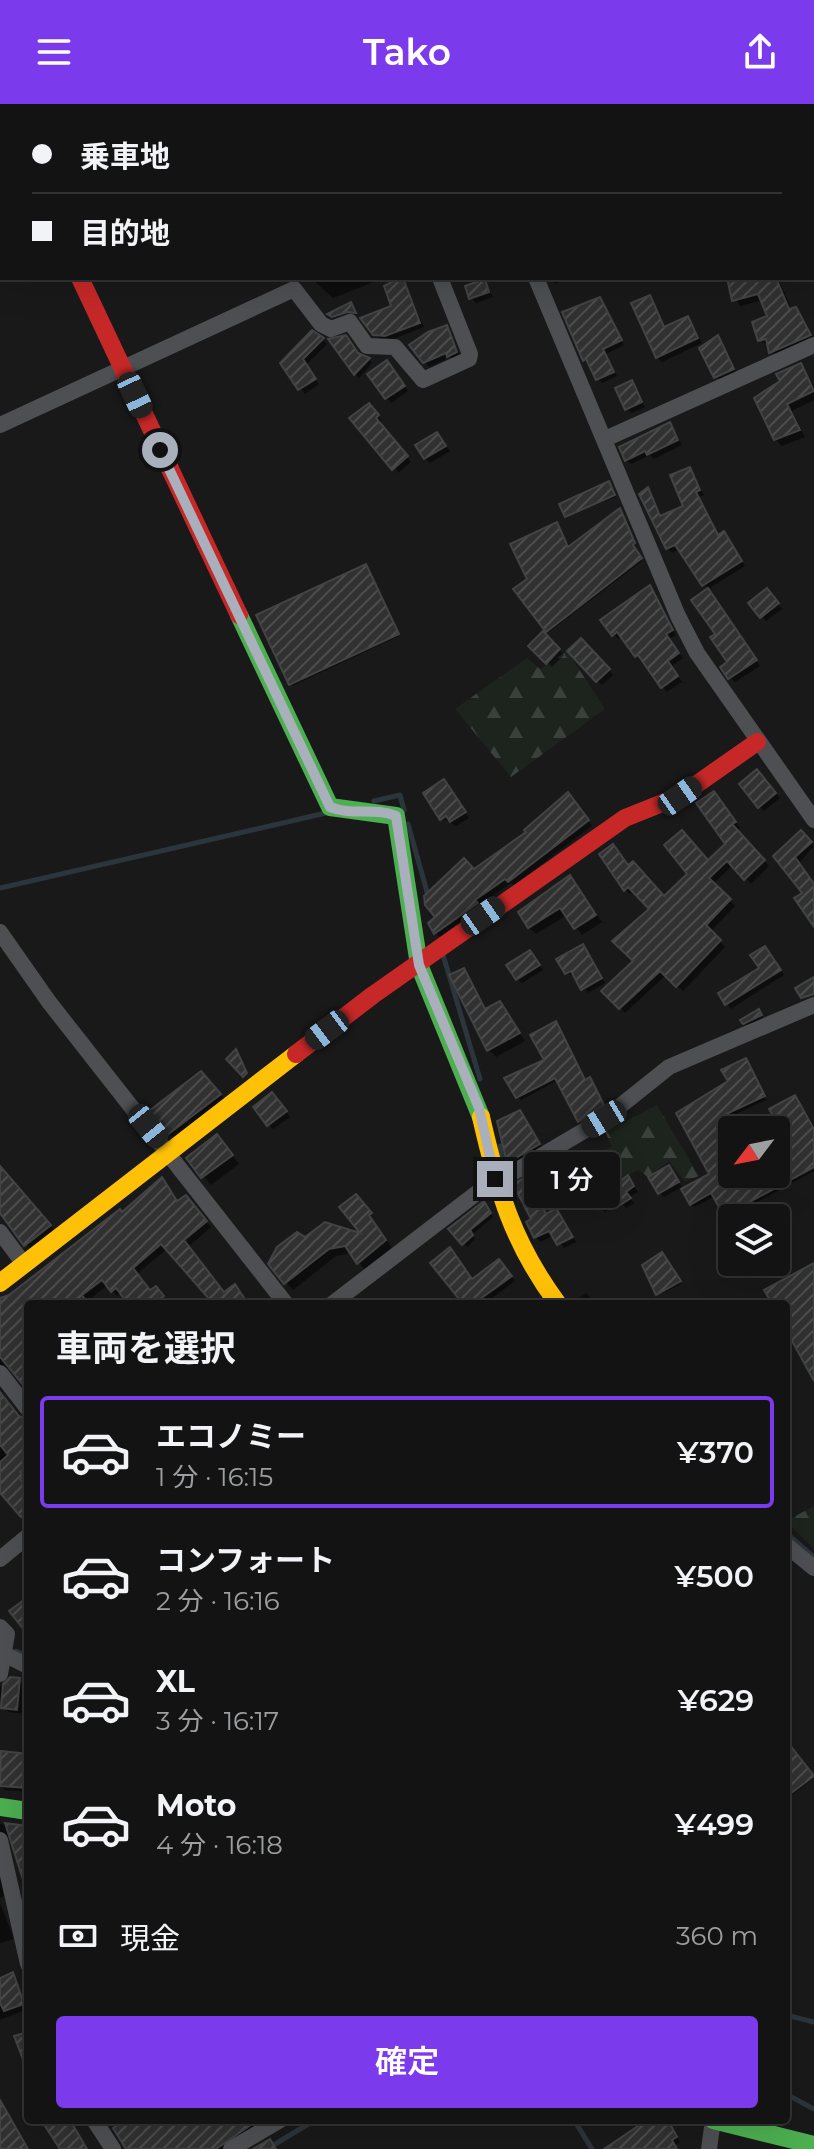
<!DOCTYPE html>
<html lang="ja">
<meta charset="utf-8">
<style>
:root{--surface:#131313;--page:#1c1c1c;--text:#f1f3f6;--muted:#9d9ea0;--line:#323233;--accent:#7c3aed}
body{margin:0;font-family:Montserrat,"Noto Sans JP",sans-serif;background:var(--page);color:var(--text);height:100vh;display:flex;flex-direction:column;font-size:30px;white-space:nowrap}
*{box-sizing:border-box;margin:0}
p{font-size:26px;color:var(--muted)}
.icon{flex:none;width:44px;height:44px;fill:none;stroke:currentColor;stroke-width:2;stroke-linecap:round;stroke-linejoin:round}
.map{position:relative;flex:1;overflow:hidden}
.details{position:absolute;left:24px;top:1196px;width:766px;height:824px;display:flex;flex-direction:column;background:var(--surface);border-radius:8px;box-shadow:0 8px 32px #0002,0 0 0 2px var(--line)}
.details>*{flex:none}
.guide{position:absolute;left:0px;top:0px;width:814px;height:176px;box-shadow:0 8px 32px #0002,0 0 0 2px var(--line);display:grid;align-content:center;height:176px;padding:0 32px;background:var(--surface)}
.needle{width:52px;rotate:238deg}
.tools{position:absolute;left:718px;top:1012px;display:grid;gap:16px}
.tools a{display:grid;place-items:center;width:72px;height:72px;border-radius:8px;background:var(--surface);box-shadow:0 8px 32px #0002,0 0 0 2px var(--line);font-size:40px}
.end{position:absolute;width:36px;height:36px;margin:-18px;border:10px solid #a9afbb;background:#111;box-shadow:0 0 0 4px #111}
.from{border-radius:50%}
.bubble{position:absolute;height:56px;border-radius:8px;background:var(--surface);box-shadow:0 8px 32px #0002,0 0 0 2px var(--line);font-size:26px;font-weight:600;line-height:56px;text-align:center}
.car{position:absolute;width:24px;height:48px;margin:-24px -12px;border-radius:10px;box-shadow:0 0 6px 2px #0007;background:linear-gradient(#222 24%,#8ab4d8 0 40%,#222 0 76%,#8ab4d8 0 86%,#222 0)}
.guide b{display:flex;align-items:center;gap:28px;height:76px;font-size:30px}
.guide b+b{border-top:2px solid var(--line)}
.guide i{width:20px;height:20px;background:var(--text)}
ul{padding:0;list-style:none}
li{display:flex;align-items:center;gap:24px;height:112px;margin:0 16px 12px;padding:0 16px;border:4px solid transparent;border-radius:8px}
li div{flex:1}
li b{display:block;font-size:30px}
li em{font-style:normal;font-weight:600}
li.selected{border-color:var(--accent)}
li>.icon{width:72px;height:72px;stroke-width:1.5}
h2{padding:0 32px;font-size:36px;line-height:96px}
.pay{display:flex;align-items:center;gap:20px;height:88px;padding:0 32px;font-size:30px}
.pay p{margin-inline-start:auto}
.cta{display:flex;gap:16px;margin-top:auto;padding:16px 32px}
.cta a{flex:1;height:92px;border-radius:8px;background:var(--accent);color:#fff;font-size:32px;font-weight:600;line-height:92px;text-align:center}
header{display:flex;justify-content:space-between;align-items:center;height:104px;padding:0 32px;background:var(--accent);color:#fff;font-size:36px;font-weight:600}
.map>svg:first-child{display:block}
</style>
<header><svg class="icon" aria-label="menu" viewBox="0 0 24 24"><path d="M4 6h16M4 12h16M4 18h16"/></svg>Tako<svg class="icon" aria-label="share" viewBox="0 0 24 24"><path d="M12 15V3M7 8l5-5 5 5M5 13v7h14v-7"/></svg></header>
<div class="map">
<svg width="814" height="2045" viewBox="0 0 814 2045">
<defs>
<pattern id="forest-firs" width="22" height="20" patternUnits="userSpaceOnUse" patternTransform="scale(2)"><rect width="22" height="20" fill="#1c241d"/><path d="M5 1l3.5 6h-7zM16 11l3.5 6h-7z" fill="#3a413c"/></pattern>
<pattern id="building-hatch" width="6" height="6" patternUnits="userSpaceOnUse" patternTransform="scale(2)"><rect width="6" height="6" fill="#313131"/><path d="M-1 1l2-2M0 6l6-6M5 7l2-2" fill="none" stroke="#4c4c4d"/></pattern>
</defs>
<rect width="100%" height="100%" fill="#191919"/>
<g fill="url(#forest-firs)">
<path d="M567,547L605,605L511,673L455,605L527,554L540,565Z"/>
<path d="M657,1001L699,1072L685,1077L669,1057L648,1073L638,1066L606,1082L587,1058L612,1042L605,1028Z"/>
<path d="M814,1402V1445L786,1417Z"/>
</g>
<g fill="#0007">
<path d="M135,0H171L168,2Z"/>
<path d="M218,0H326L324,2Z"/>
<path d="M642,0H673L674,2H643Z"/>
<path d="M690,0H749L750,2H691Z"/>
<path d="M781,0H812L814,5V24L812,2Z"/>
<path d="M812,30L814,34L812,58Z"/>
<path d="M311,174H384L333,194Z"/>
<path d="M550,174H568L555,180Z"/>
<path d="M725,174H778L792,206L802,212L814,234L777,254L769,242L760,236L770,214L763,196L740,202Z"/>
<path d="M402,175L424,223L391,236L380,235L374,230L393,203Z"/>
<path d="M484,177L493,193L476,199L471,194Z"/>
<path d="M649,194L665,224L688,214L702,239L662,258L657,253Z"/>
<path d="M600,195L624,241L606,250L617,272L602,279L584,256Z"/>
<path d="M446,224L461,253L454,256L450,253L429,263L425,258Z"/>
<path d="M717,233L737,270L721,277L716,272Z"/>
<path d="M322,235L327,240L306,261L319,280L305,290L283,259Z"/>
<path d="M331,237L369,256L372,259L359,274Z"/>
<path d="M800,261L814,282V296L792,307L805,333L782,342L775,335L782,278Z"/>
<path d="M391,263L408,287L391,299L370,270Z"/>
<path d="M631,279L645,303L632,309L627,305Z"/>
<path d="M373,306L382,317L379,320L411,358L398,369Z"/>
<path d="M669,320L682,341L654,355L650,351L631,360L626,356Z"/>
<path d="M441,336L450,347L430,359L425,354Z"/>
<path d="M690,365L704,391L699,393L719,432L728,434L745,462L708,485L680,445L672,449L667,444L648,385L662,414L686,403Z"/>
<path d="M611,381L616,393L566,412Z"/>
<path d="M620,406L636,442L633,444L642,457L549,528L516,485Z"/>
<path d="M367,464L399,532L292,582L291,580Z"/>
<path d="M650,483L676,531L669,535L683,554L671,563L682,578L667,588L622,532L618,535L614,530Z"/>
<path d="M712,491L760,562L735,578L730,574L729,559L718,531Z"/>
<path d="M771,492L782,505L766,517L762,512Z"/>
<path d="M543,530L564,551L552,563L531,542Z"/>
<path d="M581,537L613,571L602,581L570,548Z"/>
<path d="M762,672L780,694L764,707L759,702Z"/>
<path d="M448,682L469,714L456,722L442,714Z"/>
<path d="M719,694L740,724L736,726L769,762L751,780L733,761L713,780L735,802L710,828L725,843L683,887L666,871L625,909L604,887L635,858L652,806L635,787L630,790L625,785L629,763L664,795L728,740Z"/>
<path d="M573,695L592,722L514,781L511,779L478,801L481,805L440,833L435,829L474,768Z"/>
<path d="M801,728L814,742L799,759L814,783V822L804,790L776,752Z"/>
<path d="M570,774L602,818L582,831L567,811L536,830L529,823Z"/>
<path d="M582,842L605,879L588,889L574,872L566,869Z"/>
<path d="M770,849L784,871L731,905L720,890L762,865Z"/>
<path d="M535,853L543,866L522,879L517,875Z"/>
<path d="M464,866L487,906L499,900L525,937L496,953L489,946L452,872Z"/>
<path d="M758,908L765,916L749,923L744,918Z"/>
<path d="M547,957L592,979L606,1005L583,1020L558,976L521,996L518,993Z"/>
<path d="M748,960L766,996L725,1015L732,1026V1070H776V1040L788,1034L795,993L814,1021V1067L728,1114L715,1092L694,1103L691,1100L682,1083L684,1086L712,1071L730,978Z"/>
<path d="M208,976L226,997L175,1036L169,1030Z"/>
<path d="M277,995L290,1013L273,1025L256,1003Z"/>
<path d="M520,1008L546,1048L516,1065L509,1058Z"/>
<path d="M224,1041L239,1060L211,1081L189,1055Z"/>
<path d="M0,1064L55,1127L31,1146L0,1105Z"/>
<path d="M669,1064L682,1083L664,1093L660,1089Z"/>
<path d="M627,1074L638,1088L629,1093L634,1099L626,1104L621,1098L605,1108L600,1103Z"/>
<path d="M528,1075L548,1112L556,1106L576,1138L564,1144L554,1131L540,1138L536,1133Z"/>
<path d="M167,1081L178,1099H191L211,1123L188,1143L168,1144L137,1170L151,1188L162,1190L168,1198L132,1200L122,1188L117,1192L108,1181L86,1198L87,1200H28V1285L11,1264L0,1265V1194L10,1193Z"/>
<path d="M363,1100L392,1144L365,1166L352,1149L336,1152L293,1186L286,1178L306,1136L366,1133Z"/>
<path d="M487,1103L493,1113L472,1131L475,1135L467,1143L451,1125Z"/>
<path d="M664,1152L681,1180L659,1191L658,1189Z"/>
<path d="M503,1162L515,1177L484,1200H465L473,1177Z"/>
<path d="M586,1189L591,1194L594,1200H581L577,1195Z"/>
<path d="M0,1288L20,1314L28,1315V1417L9,1396L0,1374Z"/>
<path d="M19,1576L23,1580L22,1592L28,1593V1610L8,1608L0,1592V1582Z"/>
<path d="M786,1639L814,1674L786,1696Z"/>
<path d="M2,1649L28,1652V1688L5,1686L0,1681Z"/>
<path d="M0,1720L28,1724V1797L13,1733L0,1730Z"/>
<path d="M0,1772L4,1792L0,1794Z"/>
<path d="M0,1799L14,1835L0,1839Z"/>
<path d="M12,1871L28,1905L0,1916V1876Z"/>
<path d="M110,2016H277L229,2045H128Z"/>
<path d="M651,2016H668L680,2038L675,2041L677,2045H612Z"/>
</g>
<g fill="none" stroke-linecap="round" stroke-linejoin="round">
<g stroke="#2b353c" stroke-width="5">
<path d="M374,697L400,691L404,706"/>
<path d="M408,720L429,795"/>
<path d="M0,784L326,709"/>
<path d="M443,851L480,975"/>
<path d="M500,1042L503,1064"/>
<path d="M786,1429L814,1453"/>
<path d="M16,1547L28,1552"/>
<path d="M786,1911L814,1918"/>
<path d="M786,1990L814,2005"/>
<path d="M574,2016L592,2045"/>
<path d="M267,2045L315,2016"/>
</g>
</g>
<g fill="url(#building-hatch)" stroke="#424345" stroke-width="2">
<path d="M399,174H403L420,219L385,232L373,231L360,214L391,202L384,182Z"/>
<path d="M727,174H776L789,205L796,203L811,231L769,249L766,235L758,237L752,218L767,212L758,190L732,197Z"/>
<path d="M485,175L489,188L469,195L465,182Z"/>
<path d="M650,191L664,223L688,212L698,234L656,254L631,199Z"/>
<path d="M600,193L622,236L603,245L614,268L596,276L586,255L583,257L562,208Z"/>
<path d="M351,198L356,209L347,208L332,213L327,210Z"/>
<path d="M447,221L457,248L447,253L446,249L423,259L409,241L428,228Z"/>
<path d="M312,226L324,234L303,255L316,275L298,286L280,259Z"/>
<path d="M346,231L358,249L370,254L354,271L328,235Z"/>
<path d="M718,231L734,265L714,274L699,244Z"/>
<path d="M387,256L405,282L385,295L367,270Z"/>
<path d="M801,259L814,287L787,300L800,326L774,336L754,294L780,277L776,270Z"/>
<path d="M632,276L642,298L625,306L615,284Z"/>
<path d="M369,299L379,311L376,314L408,352L392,366L349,314Z"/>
<path d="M670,318L678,336L647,351L645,347L625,357L619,343Z"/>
<path d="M437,328L446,342L424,355L415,341Z"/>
<path d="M690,363L700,386L696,388L718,431L724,427L742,457L702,482L675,441L666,445L639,390L648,383L660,412L683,402L670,371Z"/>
<path d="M609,377L615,391L565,413L559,400Z"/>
<path d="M620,404L635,439L633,441L642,454L546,528L513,485L527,475L510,440L557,418L568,443Z"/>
<path d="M366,460L399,530L289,581L256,511Z"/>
<path d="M650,481L673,526L666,530L679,549L668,557L678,572L661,584L638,551L635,553L617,528L612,532L600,516Z"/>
<path d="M708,484L757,556L728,575L720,563L727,558L710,533L715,530L691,496Z"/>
<path d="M767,484L779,499L760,514L748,499Z"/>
<path d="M543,527L560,545L546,560L528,542Z"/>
<path d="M581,534L610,565L596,578L567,547Z"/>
<path d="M757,665L776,689L758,704L739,680Z"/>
<path d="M444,675L466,708L450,718L446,712L440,716L423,689Z"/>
<path d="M714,687L736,718L732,720L765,756L744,776L727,757L709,774L731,795L706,821L721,836L676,883L660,867L619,905L601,887L633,857L612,837L649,805L628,783L624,787L599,750L613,740L628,761L633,757L664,792L687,770L664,741L682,726L708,756L725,740L696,699Z"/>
<path d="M568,688L589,716L508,778L505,775L475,796L478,799L434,830L428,819L435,813L425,801L424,792L464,754L474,765L526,728L524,726Z"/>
<path d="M801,726L812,738L795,753L814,780V823L794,794L802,789L773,752Z"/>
<path d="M570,771L596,811L574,825L560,804L528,824L518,808Z"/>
<path d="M583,840L602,874L581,886L571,867L565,870L556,855Z"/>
<path d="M765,842L781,866L725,901L718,889L759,864L750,851Z"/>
<path d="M530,846L540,861L516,876L506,861Z"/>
<path d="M464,864L485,905L500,897L520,929L487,947L449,871Z"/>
<path d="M814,873V890L801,894L795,884Z"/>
<path d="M759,905L762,911L743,920L740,916Z"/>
<path d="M556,917L585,976L590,973L604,1001L578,1018L555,974L516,994L504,974L544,956L530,931Z"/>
<path d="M236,945L247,969L243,973L226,955Z"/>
<path d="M746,954L765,992L724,1011L732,1025V1070H776V1038L785,1033L769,1005L795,991L814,1025V1063L724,1112L711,1089L690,1101L681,1085L709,1070L676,1009L728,977L721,966Z"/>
<path d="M201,967L221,990L167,1031L149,1007Z"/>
<path d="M272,988L287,1007L267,1022L253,1003Z"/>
<path d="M520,1006L540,1040L507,1059L497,1017Z"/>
<path d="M217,1030L233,1051L201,1074L186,1054Z"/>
<path d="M669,1061L679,1078L658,1090L648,1073Z"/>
<path d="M0,1062L51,1121L24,1142L0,1109Z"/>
<path d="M628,1071L634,1082L626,1088L631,1094L620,1101L615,1094L599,1105L594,1098Z"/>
<path d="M528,1072L546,1110L556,1104L573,1133L557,1141L549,1127L534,1134L526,1118L531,1115L513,1080Z"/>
<path d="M162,1073L177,1097L186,1091L207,1117L184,1136L224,1188L235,1180L248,1200H204L210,1196L161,1140L133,1164L150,1186L156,1182L164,1192L158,1197L160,1200H128L116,1184L111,1188L102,1176L82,1191L88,1200H28V1287L0,1253V1194L9,1191L120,1105L122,1108Z"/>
<path d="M356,1090L372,1109L369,1111L386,1136L357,1160L345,1142L329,1145L284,1180L268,1160L277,1143L297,1128L305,1133L325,1118L360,1129L339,1103Z"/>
<path d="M484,1097L491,1109L470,1126L473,1131L462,1141L448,1125Z"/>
<path d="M450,1143L472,1175L499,1155L512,1172L473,1200H463L430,1159Z"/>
<path d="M662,1148L681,1177L656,1191L642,1161Z"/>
<path d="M814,1159V1277L786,1226V1200H772L764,1186Z"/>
<path d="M0,1288L19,1312L28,1316L23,1324L28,1331V1362L20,1368L24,1372L20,1375L28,1384V1407L21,1413L0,1389V1358L8,1351L0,1341Z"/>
<path d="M28,1493V1531L9,1507Z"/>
<path d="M10,1573L20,1574L17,1606L1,1604L3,1580Z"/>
<path d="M786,1636L814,1672L786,1693Z"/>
<path d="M1,1647L28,1650L26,1684L0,1682Z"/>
<path d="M5,1719L28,1722V1782H25Z"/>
<path d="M13,1868L24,1900L4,1907L0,1899V1874Z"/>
<path d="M28,1928V1966H27L14,1932Z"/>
<path d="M0,1996L28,2045H0Z"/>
<path d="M41,2016H70L87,2045H60Z"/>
<path d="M126,2016H258L216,2045H126L113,2024Z"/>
<path d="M647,2016H668L677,2033L672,2036L677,2045H604Z"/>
<path d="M270,2035L276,2045H253Z"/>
</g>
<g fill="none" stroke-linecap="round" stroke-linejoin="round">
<g stroke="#4d4f52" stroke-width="16">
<path d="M206,0L207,2"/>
<path d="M384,0L387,2"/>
<path d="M460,0L461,2"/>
<path d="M0,2L2,6"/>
<path d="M329,2L333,0"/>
<path d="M561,2L565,0"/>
<path d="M812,58H814"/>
<path d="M536,174L678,512L697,549L814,716"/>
<path d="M0,321L294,185L321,220L331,225L350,218L367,242L395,243L423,276L469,255L470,250L440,174"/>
<path d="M605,335L814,241"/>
<path d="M0,828L49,898L286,1200"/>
<path d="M0,1128L24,1160"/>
<path d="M332,1200L495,1075L514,1068L604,1015L669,963L814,901"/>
<path d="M0,1269L28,1305"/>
<path d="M786,1441L814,1464"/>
<path d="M0,1455L28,1432"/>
<path d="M0,1523L7,1530L0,1570"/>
<path d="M0,1548L28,1562"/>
<path d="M0,1736L28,1860"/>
<path d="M94,2016L113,2045"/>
<path d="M231,2045L280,2016"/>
<path d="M709,2045L713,2016"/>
</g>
<g stroke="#4caf50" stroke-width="18">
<path d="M239,511L330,703L396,712L419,861L481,1013"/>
<path d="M0,1703L28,1707"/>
<path d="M713,2016L814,2041"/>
</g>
<g stroke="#ffc107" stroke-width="18">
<path d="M481,1013C498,1087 512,1138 558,1200"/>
<path d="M0,1179L296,950"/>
</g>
<g stroke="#c62828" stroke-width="18">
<path d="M80,174L239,511"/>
<path d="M296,950L373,891L625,714L680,692L757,638"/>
</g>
</g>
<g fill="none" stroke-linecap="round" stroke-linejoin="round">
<path stroke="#a9afbb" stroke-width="10" d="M160,346L330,703C352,712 374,703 396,712L419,861L479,1004L495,1075"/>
</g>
</svg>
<div class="tools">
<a><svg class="needle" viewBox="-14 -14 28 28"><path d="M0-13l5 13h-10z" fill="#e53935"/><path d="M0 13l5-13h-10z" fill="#9d9ea0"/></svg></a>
<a><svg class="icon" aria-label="layers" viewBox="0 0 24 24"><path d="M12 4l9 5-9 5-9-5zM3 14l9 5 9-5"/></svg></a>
</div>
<i class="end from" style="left:160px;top:346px"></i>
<i class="end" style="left:495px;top:1075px"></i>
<div class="bubble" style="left:524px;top:1048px;width:96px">1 分</div>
<i class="car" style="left:135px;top:291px;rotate:155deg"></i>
<i class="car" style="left:680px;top:692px;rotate:55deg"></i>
<i class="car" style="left:483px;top:812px;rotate:55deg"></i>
<i class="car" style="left:327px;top:926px;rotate:233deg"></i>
<i class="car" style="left:604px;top:1015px;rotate:239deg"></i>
<i class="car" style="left:148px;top:1022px;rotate:141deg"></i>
<div class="guide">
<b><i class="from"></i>乗車地</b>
<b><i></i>目的地</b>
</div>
<section class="details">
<h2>車両を選択</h2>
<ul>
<li class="selected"><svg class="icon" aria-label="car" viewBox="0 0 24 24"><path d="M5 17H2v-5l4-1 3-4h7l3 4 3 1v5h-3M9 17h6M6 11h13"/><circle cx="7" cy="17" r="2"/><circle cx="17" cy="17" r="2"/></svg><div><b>エコノミー</b><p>1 分 · 16:15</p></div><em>¥370</em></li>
<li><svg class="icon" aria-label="car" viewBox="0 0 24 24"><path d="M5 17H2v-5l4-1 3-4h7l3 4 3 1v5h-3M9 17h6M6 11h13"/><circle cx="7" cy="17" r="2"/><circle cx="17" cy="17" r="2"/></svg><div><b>コンフォート</b><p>2 分 · 16:16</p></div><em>¥500</em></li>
<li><svg class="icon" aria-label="car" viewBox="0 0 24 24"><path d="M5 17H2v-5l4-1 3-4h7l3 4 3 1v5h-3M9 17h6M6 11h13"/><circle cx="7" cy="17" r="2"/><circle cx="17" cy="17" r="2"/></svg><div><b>XL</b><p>3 分 · 16:17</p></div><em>¥629</em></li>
<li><svg class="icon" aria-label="car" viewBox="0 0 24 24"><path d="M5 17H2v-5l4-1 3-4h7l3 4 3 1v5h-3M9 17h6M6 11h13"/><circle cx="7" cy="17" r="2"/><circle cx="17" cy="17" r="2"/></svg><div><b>Moto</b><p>4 分 · 16:18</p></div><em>¥499</em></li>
</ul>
<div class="pay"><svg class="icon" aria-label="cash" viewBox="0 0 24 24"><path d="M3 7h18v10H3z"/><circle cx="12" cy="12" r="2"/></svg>現金<p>360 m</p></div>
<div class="cta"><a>確定</a></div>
</section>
</div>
